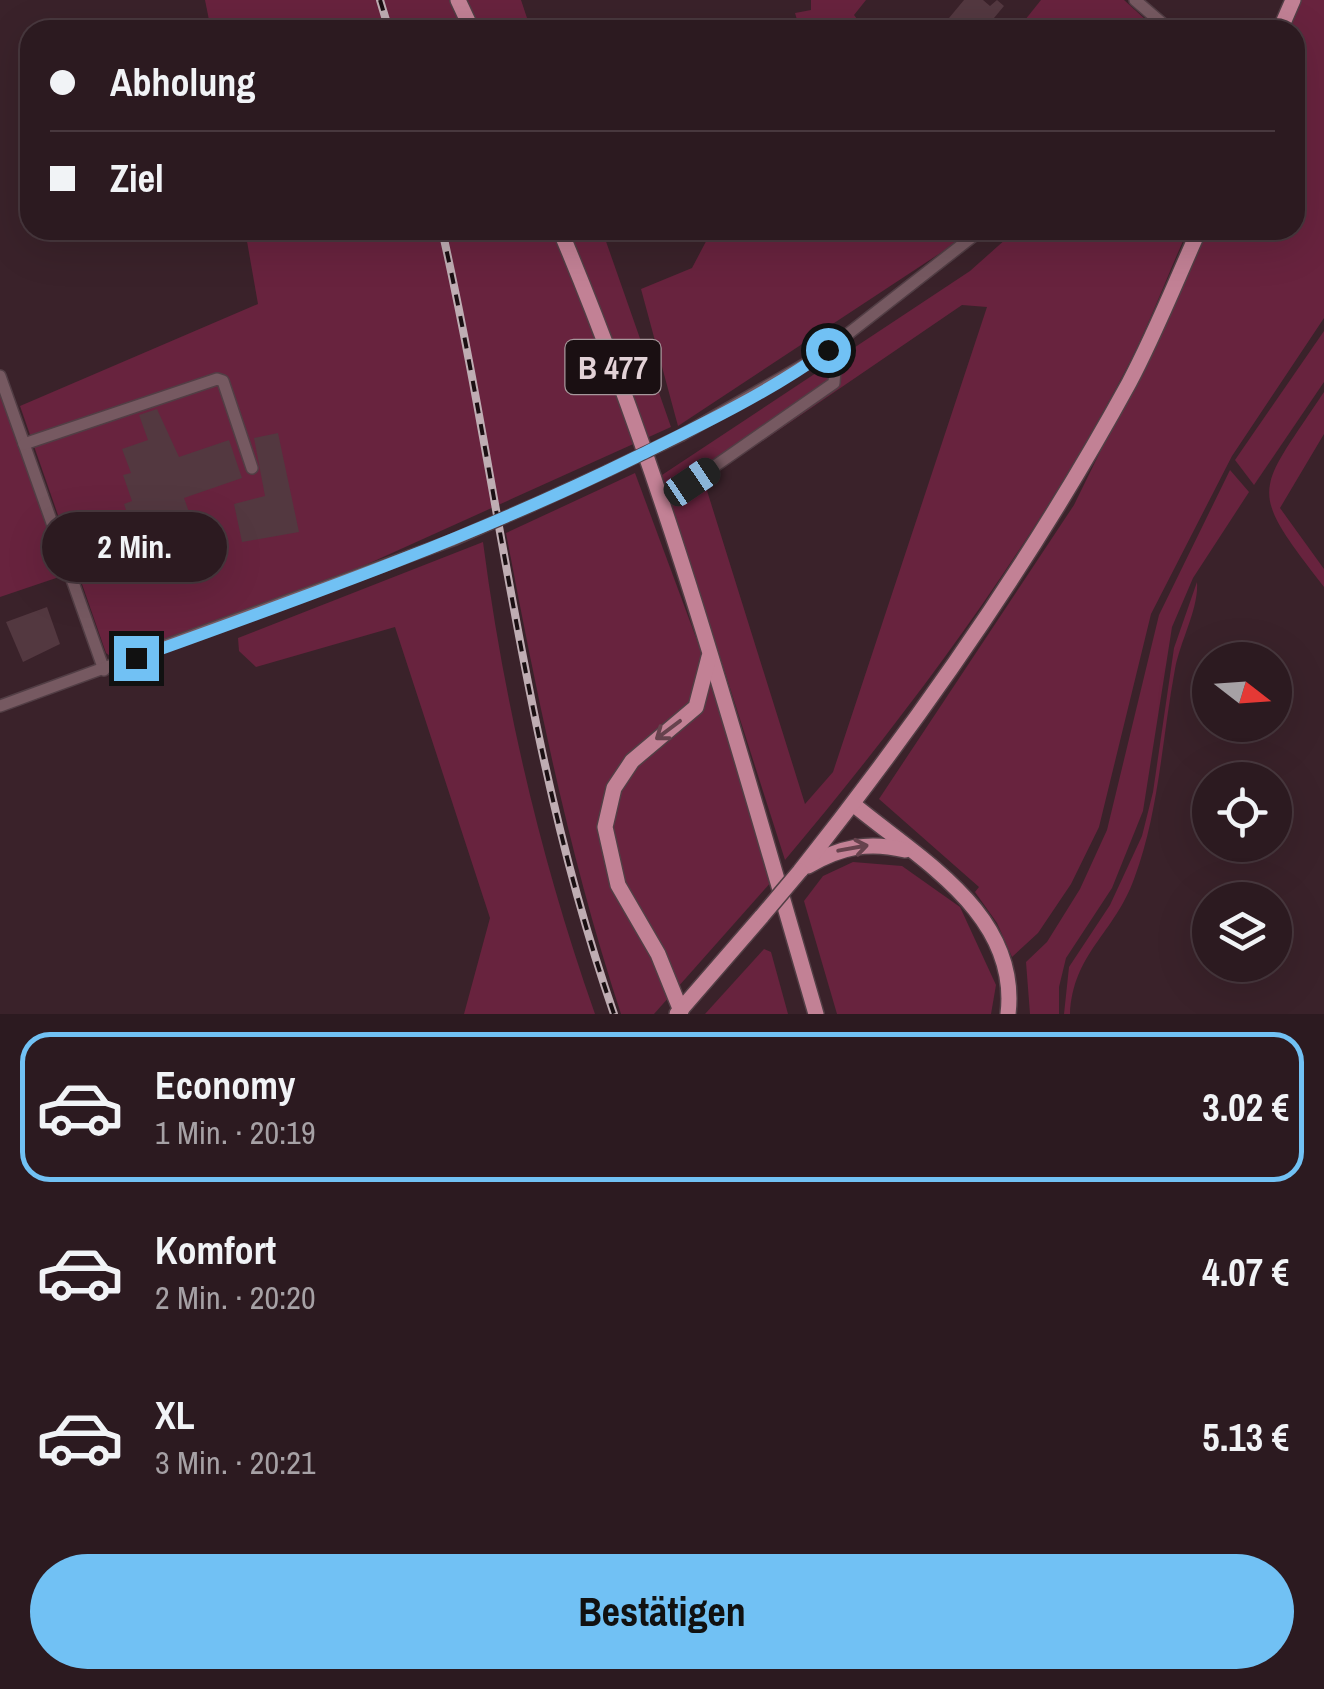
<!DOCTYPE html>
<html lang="de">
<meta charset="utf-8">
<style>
:root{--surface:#2c1a20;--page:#38272d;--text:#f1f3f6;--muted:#a6a1a5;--line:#48383e;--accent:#71c1f4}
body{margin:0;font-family:"Archivo Narrow",sans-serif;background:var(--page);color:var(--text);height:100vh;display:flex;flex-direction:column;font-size:38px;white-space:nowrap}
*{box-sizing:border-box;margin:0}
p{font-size:32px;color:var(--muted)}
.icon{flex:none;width:55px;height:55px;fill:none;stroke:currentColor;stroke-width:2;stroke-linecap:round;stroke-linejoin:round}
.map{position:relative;height:1014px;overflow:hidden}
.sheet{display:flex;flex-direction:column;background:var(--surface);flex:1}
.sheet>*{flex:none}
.guide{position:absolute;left:20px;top:20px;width:1285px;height:220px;border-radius:30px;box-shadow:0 10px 40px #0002,0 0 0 2px var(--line);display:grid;align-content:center;height:220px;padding:0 30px;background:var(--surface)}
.needle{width:65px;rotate:107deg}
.fabs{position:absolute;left:1192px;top:642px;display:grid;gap:20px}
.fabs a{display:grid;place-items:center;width:100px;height:100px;border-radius:50%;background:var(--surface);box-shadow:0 10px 40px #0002,0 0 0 2px var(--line);font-size:50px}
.end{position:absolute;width:45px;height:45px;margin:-22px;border:12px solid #71c1f4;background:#111;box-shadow:0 0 0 5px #111}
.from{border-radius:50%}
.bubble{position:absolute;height:70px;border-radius:35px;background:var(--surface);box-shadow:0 10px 40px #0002,0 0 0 2px var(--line);font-size:32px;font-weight:700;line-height:70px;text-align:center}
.car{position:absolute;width:30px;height:60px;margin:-30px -15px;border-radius:12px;box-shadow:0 0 8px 2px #0007;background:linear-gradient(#222 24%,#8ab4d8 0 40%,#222 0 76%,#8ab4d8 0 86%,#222 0)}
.guide b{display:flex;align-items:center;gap:35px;height:95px;font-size:38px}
.guide b+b{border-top:2px solid var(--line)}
.guide i{width:25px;height:25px;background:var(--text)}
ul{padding:18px 0 0;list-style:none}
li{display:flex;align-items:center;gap:30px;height:150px;margin:0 20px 15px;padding:0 10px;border:5px solid transparent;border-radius:30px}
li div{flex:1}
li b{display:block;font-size:38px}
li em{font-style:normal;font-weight:700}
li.active{border-color:var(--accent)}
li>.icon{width:90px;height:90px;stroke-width:1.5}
.primary-button{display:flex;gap:20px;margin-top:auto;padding:20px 30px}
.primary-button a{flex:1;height:115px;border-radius:60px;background:var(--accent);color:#111;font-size:40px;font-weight:700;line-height:115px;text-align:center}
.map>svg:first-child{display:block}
</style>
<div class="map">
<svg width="1324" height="1014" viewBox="0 0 1324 1014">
<rect width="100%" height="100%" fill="#3a222a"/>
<g fill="#68233e" fill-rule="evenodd">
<path d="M205,0H521L531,30H211Z"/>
<path d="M811,0H866L854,15L863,27L800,30L795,13L811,10Z"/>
<path d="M1041,0H1124L1157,30H1017Z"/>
<path d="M1301,0H1324V318L1232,456L1151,614L1099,827L1071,884L1038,933L1012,957L997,923L975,892L979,887L879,799L1074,505L1209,230H1295V30H1288Z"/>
<path d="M245,230H602L671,427L330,581L113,658L106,653L20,406L258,304Z"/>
<path d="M712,230H968L948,248L678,426L641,289L692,268Z"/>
<path d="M1016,230H1188C1166,278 1148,329 1123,375C1031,549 911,710 785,860L662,475L970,271ZM962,305L987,307L833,772L805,804L704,481Z"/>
<path d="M1324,331V382L1254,485L1235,460Z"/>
<path d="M0,391L65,575L0,597Z"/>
<path d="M1324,392V434L1280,508L1324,569V587C1246,486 1256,495 1324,392Z"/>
<path d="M1230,470L1249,492L1193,578L1172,627L1143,811L1112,888L1066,958L1059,987V1014H1030L1026,962L1047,942L1080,889L1107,830L1159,615Z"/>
<path d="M635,473L715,689L772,881L654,1014H621C569,856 537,696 506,533Z"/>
<path d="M483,542C504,703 541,861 595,1014H464L490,918L395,627L256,667L239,651L238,638Z"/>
<path d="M1197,582C1199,608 1180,641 1175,669C1162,738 1159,813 1134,879C1114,934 1073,953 1070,1014H1064L1069,967L1110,905L1142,836L1153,792L1174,648Z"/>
<path d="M853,862L902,866L960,907L996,985L991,1014H837L804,901L823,876Z"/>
<path d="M764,949L771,952L788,1014H705Z"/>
</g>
<g fill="#533840">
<path d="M964,0H983L990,6L997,0L1004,6L984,30H939Z"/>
<path d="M157,409L179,457L229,440L242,478L184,498L198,537L142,557L124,504L132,501L123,475L131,473L122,449L148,440L139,415Z"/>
<path d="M278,433L299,532L242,542L234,504L265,496L254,438Z"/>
<path d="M47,607L60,644L23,662L6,622Z"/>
</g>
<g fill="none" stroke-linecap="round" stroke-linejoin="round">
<g stroke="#523e45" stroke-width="14">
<g id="minor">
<path d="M1135,0L1170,30"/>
<path d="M0,376L104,670"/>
<path d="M682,435L821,355L981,230"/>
<path d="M24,444L217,379L223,381L252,468"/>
<path d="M692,482L834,383L835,369L828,350"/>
<path d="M533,505L607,471"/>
<path d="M0,706L453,540"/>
</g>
</g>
<g stroke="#523e45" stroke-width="18">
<g id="major">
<path d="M458,0L472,30"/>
<path d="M1280,30L1293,0"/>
<path d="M560,230C667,483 739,750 816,1014"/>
<path d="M853,804C919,859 1020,914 1008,1014"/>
<path d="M808,866C840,847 868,841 905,850"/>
<path d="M800,871C922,717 1035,555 1129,383C1155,334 1176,281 1199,230"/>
<path d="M681,1011L658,954L618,885L605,827L614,788L632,761L696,707L709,657"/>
<path d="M677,1014L762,916"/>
</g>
</g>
<use href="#minor" stroke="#765961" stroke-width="11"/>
<use href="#major" stroke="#c28195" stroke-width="15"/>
<g stroke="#bfadb3" stroke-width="8">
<g id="rail">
<path d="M380,0L389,30"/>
<path d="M442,230C501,492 525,759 614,1014"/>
</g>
</g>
<use href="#rail" stroke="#1a0f12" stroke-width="4" stroke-dasharray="11" stroke-linecap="butt"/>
<g stroke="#523e45" stroke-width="14" stroke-linecap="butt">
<g id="minor-bridge">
<path d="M607,471L682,435"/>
<path d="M453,540L533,505"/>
</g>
</g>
<g stroke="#523e45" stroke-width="18" stroke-linecap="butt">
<path id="major-bridge" d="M762,916L800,871"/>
</g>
<use href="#minor-bridge" stroke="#765961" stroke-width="11"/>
<use href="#major-bridge" stroke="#c28195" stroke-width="15"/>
</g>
<defs><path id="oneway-shaft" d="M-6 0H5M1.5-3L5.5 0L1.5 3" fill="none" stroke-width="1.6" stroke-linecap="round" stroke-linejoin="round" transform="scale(2.5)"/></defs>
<g stroke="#66424d">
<use href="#oneway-shaft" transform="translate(668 730) rotate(143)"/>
<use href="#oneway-shaft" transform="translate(853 848) rotate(-10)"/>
</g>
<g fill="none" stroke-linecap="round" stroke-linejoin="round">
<path stroke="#71c1f4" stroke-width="12" d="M136,658C305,597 474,537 636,457C701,425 768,393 828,350"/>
</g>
<g text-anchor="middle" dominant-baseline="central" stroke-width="8" stroke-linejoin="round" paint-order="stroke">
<rect fill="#1a0f12" stroke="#a6979b" stroke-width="2.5" x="565.5" y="340" width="95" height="54" rx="8"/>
<g font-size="32" font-weight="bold" fill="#e2d1d6">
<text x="613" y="367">B 477</text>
</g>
</g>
</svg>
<div class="fabs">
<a><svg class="needle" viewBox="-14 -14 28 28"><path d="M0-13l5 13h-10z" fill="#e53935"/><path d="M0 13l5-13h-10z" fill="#a6a1a5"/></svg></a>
<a><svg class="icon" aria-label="locate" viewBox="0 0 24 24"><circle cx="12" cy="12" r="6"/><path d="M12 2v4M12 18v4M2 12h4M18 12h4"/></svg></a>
<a><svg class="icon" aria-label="layers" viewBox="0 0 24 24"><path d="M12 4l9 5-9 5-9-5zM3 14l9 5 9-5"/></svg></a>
</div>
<i class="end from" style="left:828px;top:350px"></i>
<i class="end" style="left:136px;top:658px"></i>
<div class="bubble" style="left:42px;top:512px;width:185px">2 Min.</div>
<i class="car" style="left:692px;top:482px;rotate:56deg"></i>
<div class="guide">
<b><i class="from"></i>Abholung</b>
<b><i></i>Ziel</b>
</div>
</div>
<section class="sheet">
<ul>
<li class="active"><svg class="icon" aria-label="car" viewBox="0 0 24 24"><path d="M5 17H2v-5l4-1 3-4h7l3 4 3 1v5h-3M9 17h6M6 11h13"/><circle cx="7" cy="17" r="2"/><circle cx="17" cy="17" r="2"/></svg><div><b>Economy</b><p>1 Min. · 20:19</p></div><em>3.02 €</em></li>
<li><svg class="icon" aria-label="car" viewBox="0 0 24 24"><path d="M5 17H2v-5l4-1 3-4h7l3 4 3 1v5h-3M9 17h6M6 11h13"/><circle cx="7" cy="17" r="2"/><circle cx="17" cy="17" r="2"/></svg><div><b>Komfort</b><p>2 Min. · 20:20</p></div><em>4.07 €</em></li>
<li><svg class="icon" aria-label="car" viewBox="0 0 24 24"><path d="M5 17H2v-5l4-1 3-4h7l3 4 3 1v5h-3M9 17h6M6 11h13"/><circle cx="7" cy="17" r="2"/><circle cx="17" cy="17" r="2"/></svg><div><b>XL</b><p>3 Min. · 20:21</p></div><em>5.13 €</em></li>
</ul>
<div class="primary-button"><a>Bestätigen</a></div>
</section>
